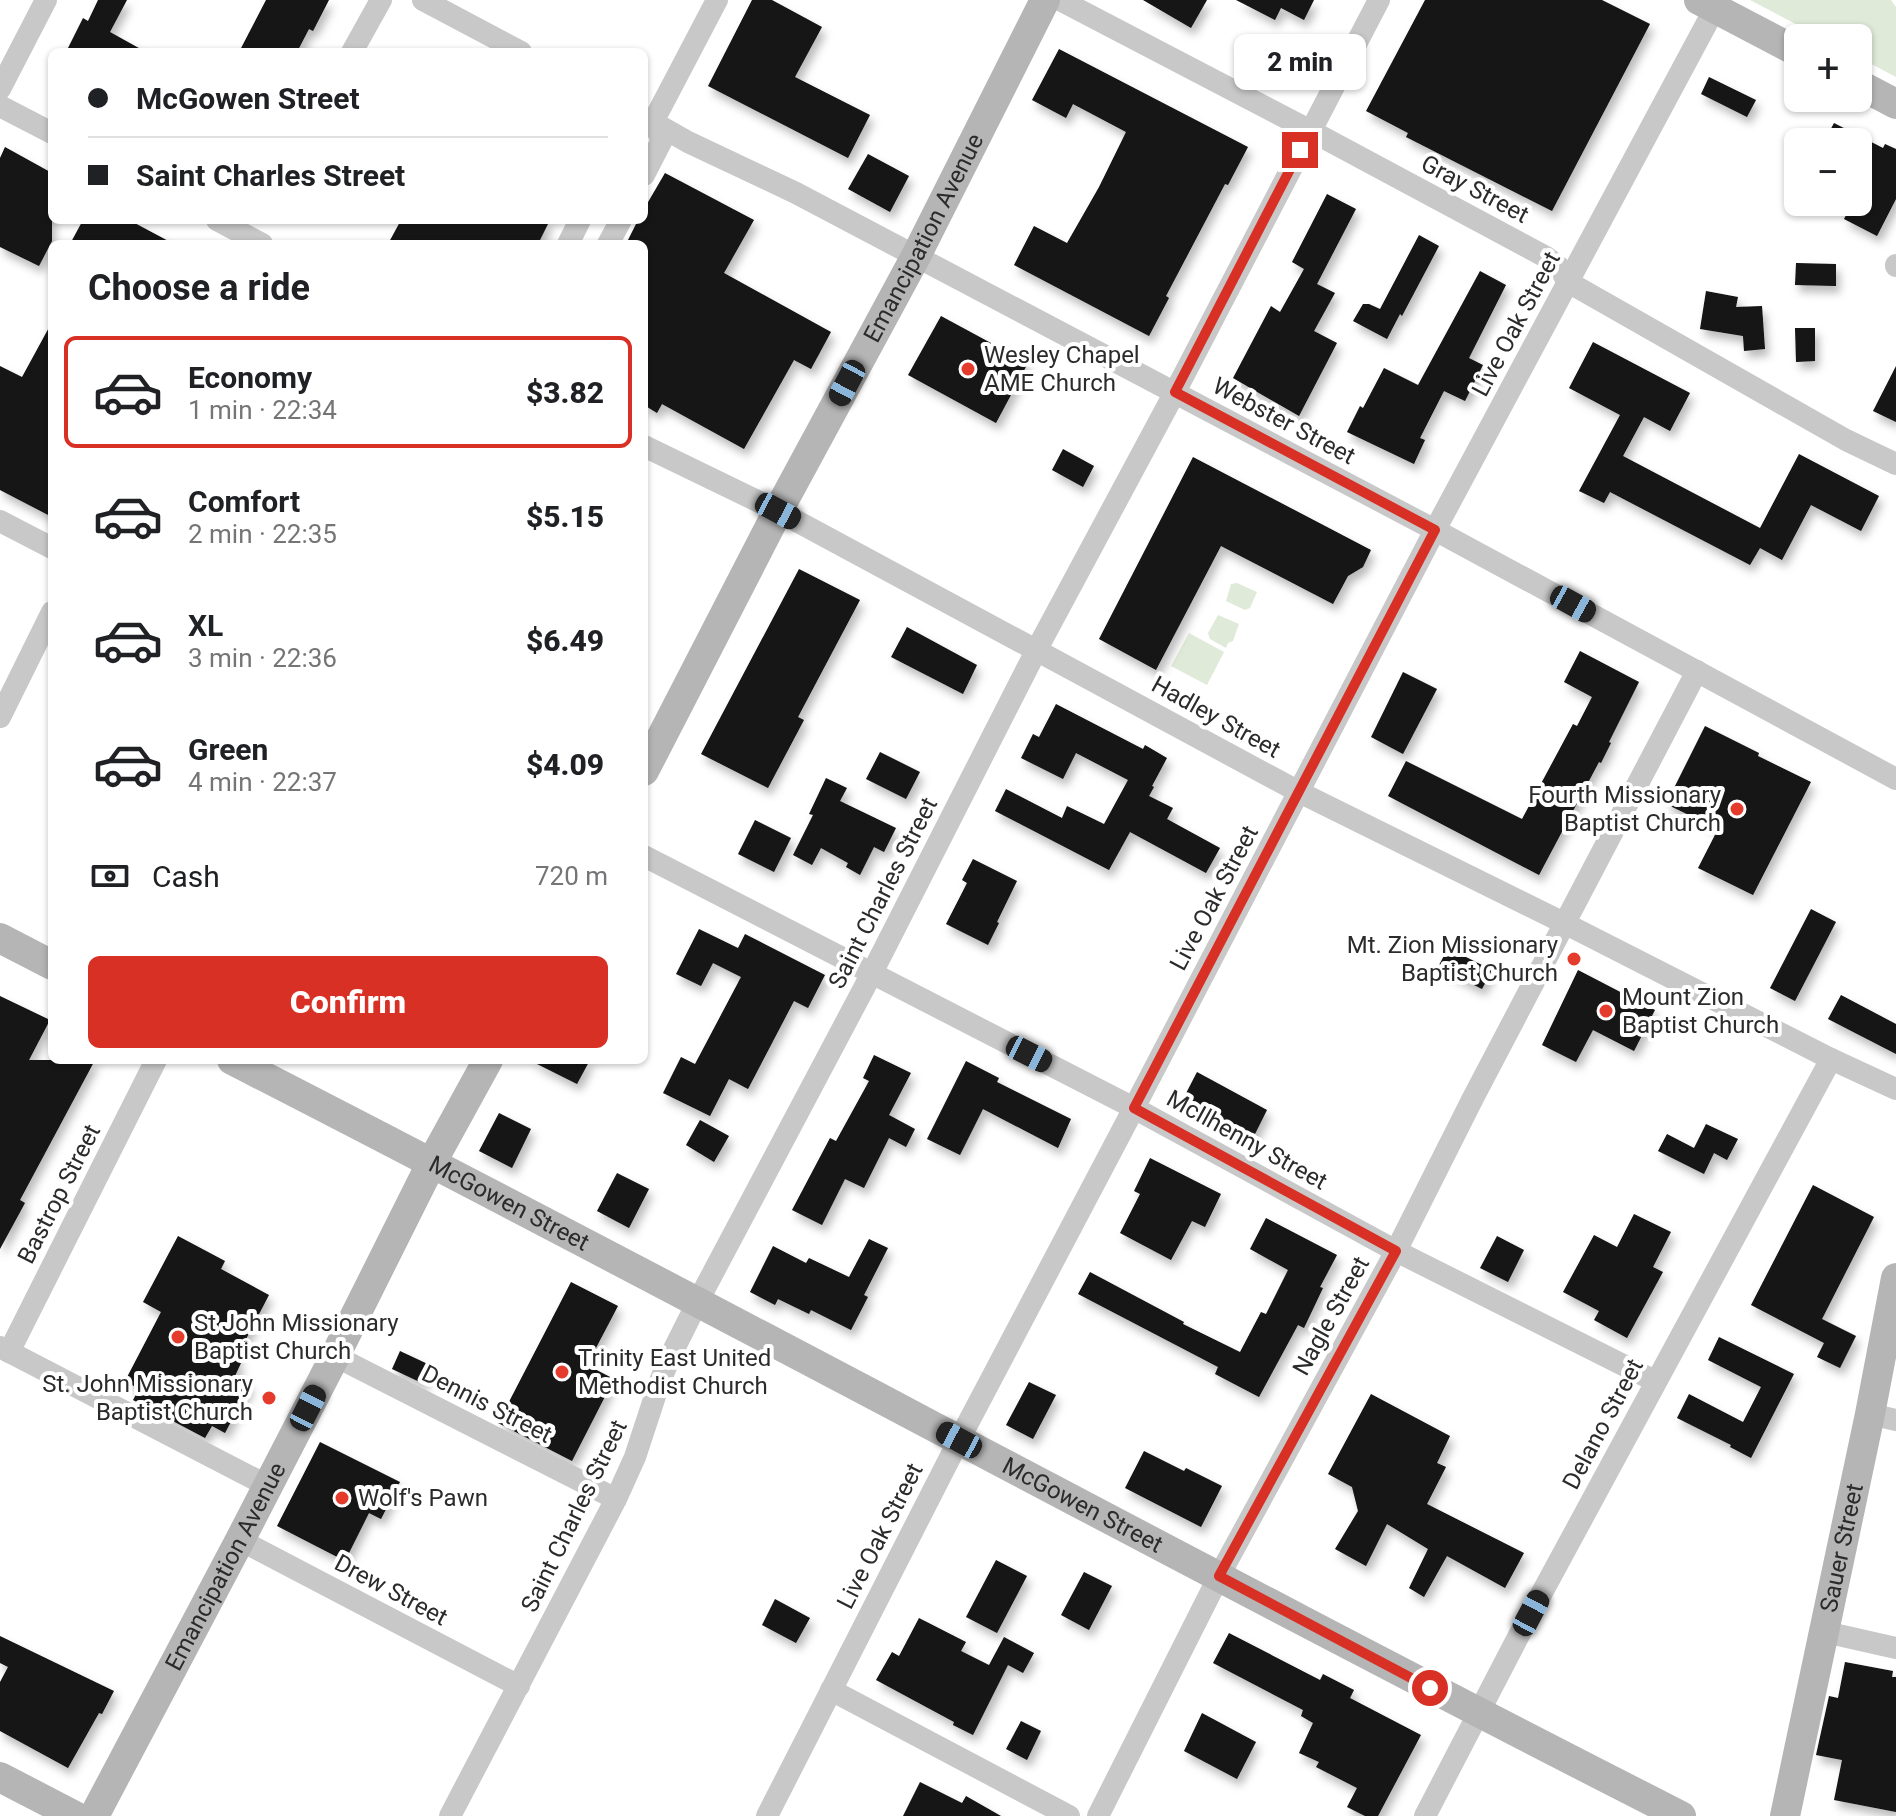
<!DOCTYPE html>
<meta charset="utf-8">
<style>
:root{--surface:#fff;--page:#f6f6f6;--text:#202124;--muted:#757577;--line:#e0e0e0;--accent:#d93025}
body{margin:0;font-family:Roboto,sans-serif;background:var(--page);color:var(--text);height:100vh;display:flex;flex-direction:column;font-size:30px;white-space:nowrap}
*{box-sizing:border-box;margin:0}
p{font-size:26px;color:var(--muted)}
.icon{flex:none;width:44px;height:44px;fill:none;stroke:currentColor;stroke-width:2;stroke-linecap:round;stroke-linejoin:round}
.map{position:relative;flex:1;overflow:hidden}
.details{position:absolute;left:48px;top:240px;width:600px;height:824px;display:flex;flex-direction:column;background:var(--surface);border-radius:12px;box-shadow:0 2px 6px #0004}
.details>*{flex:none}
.hud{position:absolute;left:48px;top:48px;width:600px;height:176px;border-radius:12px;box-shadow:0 2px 6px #0004;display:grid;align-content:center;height:176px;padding:0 40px;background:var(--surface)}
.tools{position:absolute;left:1784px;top:24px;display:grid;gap:16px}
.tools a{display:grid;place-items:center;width:88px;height:88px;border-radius:12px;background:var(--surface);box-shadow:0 2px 6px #0004;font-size:40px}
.end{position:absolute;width:36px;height:36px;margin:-18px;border:10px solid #d93025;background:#fff;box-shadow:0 0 0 4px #fff}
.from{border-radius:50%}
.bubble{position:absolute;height:56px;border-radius:12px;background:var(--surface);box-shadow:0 2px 6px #0004;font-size:26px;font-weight:800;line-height:56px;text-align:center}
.car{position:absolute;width:24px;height:48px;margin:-24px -12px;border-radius:10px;box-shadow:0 0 6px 2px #0007;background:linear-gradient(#222 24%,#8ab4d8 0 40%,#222 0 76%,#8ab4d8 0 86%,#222 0)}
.hud b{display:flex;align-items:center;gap:28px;height:76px;font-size:30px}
.hud b+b{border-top:2px solid var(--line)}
.hud i{width:20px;height:20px;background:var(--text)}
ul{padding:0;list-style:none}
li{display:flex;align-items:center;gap:24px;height:112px;margin:0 16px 12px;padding:0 24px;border:4px solid transparent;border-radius:12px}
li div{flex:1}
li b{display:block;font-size:30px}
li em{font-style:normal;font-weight:800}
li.current{border-color:var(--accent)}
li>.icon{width:72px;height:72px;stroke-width:1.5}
h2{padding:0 40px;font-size:36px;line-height:96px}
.pay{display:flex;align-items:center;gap:20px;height:88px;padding:0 40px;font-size:30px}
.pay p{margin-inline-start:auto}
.primary-button{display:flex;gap:16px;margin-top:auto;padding:16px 40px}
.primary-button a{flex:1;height:92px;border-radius:12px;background:var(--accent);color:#fff;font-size:32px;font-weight:800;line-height:92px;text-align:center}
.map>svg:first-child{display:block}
</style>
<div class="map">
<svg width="1896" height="1816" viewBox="0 0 1896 1816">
<defs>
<filter id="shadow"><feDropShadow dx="4" dy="7" stdDeviation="4" flood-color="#0004"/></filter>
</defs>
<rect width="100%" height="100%" fill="#fff"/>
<g fill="#dfead8">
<path d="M1750,0H1891L1896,7V77L1858,57V38H1822Z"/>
<path d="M1237,583L1257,592L1250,608L1245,610L1226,601L1231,584Z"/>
<path d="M1218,615L1239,624L1233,641L1228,643L1226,648L1210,639L1208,633Z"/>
<path d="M1189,633L1224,652L1207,685L1171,666Z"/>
</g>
<g fill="#121212" filter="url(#shadow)">
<path d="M98,0H127L110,32L146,52H66L83,18L88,21Z"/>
<path d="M266,0H329L313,31L309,29L297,52H239Z"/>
<path d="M752,0H772L822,27L795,77L870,115L848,158L708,86Z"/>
<path d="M1143,0H1207L1191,28Z"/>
<path d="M1236,0H1314L1304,20L1281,8L1275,20Z"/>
<path d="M1425,0H1602L1650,24L1552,211L1406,137L1408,133L1366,111Z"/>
<path d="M1059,49L1248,147L1228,185L1225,184L1166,296L1169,298L1149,336L1014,265L1034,226L1067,243L1099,187L1126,132L1073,104L1066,118L1032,100Z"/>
<path d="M1709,77L1756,100L1747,117L1701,94Z"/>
<path d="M1834,123L1883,148L1885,144L1896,149V199L1877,236L1844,219L1853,202H1858V142H1824Z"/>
<path d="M5,147L52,173V241L39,266L0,247V158Z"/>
<path d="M868,154L909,176L890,212L848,189Z"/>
<path d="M665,173L754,220L724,273L831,332L811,369L794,360L744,449L662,404L657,413L644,405V244H626L638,220H644V209Z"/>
<path d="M1327,194L1356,209L1317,284L1335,293L1314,331L1337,343L1299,416L1233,378L1271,306L1280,312L1304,269L1292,262Z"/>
<path d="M83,220H129L174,244H70Z"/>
<path d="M401,220H550L538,244H388Z"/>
<path d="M1419,235L1439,246L1402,316L1400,314L1387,339L1353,321L1363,304H1369L1380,309Z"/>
<path d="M1796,263L1836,264V286L1795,285Z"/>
<path d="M1480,271L1506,285L1469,358L1483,365L1465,401L1444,391L1420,438L1425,440L1414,464L1347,432L1360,406L1363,408L1384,368L1418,385Z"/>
<path d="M1706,291L1738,297L1736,307L1762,306L1765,349L1744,351L1743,336L1700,329Z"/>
<path d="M941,316L1028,363L996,423L908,375Z"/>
<path d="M52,322V517L0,490V366L22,377Z"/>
<path d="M1795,328H1815V361L1796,362Z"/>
<path d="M1593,342L1690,393L1670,431L1644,417L1623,456L1760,528L1799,454L1879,496L1861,531L1811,505L1782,560L1760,548L1750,565L1610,492L1604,503L1579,491L1620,415L1569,388Z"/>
<path d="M1896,366V422L1873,411Z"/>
<path d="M1063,449L1094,466L1083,487L1052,470Z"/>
<path d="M1193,457L1371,550L1363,567L1348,576L1333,604L1221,546L1156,670L1099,639Z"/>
<path d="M799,569L860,600L798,717L804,720L768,788L701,754Z"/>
<path d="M907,627L977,665L963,694L891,657Z"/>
<path d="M1580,651L1639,682L1609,742L1611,743L1601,763L1599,762L1539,875L1388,796L1406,761L1522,819L1573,724L1577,726L1592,697L1564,682Z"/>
<path d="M1403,672L1437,689L1403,754L1371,737Z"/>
<path d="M1056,704L1143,749L1145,745L1167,758L1152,786L1154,787L1149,796L1173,808L1167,819L1220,848L1206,873L1130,832L1109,870L995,811L1006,789L1062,818L1067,806L1104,824L1128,780L1076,753L1063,779L1021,758L1033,734L1039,737Z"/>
<path d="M1705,726L1759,753L1758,756L1811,782L1753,895L1698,868L1718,829L1666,804Z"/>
<path d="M880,752L920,772L906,799L866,779Z"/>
<path d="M826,778L847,788L840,801L896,828L884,852L874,847L860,875L846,867L848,863L821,848L812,865L793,855L813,815L809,814Z"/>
<path d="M755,820L791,838L774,872L738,854Z"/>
<path d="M973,859L1017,881L997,922L999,923L988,945L946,924L967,883L962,880Z"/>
<path d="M1811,909L1836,922L1795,1001L1770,988Z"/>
<path d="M699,929L738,948L745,934L825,975L808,1008L794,1001L748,1089L729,1079L710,1116L663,1093L681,1057L695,1064L741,977L713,963L701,986L676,974Z"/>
<path d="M1448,948L1492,970L1482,989L1438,967Z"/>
<path d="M1578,970L1655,1010L1634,1051L1593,1030L1576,1062L1542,1045Z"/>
<path d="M1841,995L1896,1024V1054L1828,1019Z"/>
<path d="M0,996L50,1020L29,1060H95L20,1200L25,1203L0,1249Z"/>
<path d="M874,1055L911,1073L889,1115L915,1129L906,1147L889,1138L864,1188L845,1179L822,1225L792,1210L830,1138L836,1141L869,1081L863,1078Z"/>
<path d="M529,1060H590L577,1084Z"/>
<path d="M966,1061L999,1078L997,1082L1071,1119L1058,1148L983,1109L960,1155L927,1139Z"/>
<path d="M1197,1072L1267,1110L1252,1140L1181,1103Z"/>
<path d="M499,1113L531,1129L512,1168L479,1151Z"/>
<path d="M700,1120L729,1136L714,1162L686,1145Z"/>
<path d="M1706,1124L1738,1139L1727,1160L1714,1153L1704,1174L1658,1151L1667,1134L1694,1148Z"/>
<path d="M1150,1158L1221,1194L1205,1227L1192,1221L1171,1260L1120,1233L1140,1194L1134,1191Z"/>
<path d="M617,1173L649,1189L629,1228L597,1211Z"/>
<path d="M1813,1185L1874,1217L1822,1319L1856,1336L1840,1368L1817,1357L1824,1343L1751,1305Z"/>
<path d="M1634,1214L1671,1232L1653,1267L1663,1272L1627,1338L1594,1320L1599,1311L1563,1292L1594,1235L1617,1247Z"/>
<path d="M1266,1218L1337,1255L1320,1287L1323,1288L1304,1328L1298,1325L1259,1397L1215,1374L1218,1367L1078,1294L1090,1272L1184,1322L1183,1324L1240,1352L1261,1312L1266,1314L1288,1270L1250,1249Z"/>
<path d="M178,1236L225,1261L221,1269L269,1295L235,1360L241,1363L235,1376L251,1384L225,1433L212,1426L205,1438L133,1400L139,1389L125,1381L161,1312L143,1302Z"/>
<path d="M1497,1236L1524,1250L1508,1282L1480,1268Z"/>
<path d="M869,1239L888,1248L864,1295L868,1297L851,1330L811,1310L809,1314L778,1299L775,1305L750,1292L773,1246L806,1263L809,1258L849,1277Z"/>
<path d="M571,1282L618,1306L587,1365L614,1379L572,1461L498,1423Z"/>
<path d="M1719,1337L1794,1374L1751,1458L1730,1447L1731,1445L1677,1418L1689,1394L1743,1422L1761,1387L1708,1360Z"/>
<path d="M400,1351L432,1366L424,1384L392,1369Z"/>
<path d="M1029,1382L1056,1395L1033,1439L1006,1425Z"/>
<path d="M1371,1394L1450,1436L1437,1463L1446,1467L1427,1504L1524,1553L1505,1588L1447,1556L1424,1597L1409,1588L1428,1549L1387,1524L1366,1566L1335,1549L1358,1511L1352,1487L1328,1474Z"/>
<path d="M320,1442L400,1482L381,1519L369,1513L345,1561L277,1526Z"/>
<path d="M1144,1451L1184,1471L1186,1468L1222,1486L1201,1527L1125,1488Z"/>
<path d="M996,1560L1027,1576L997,1633L966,1617Z"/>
<path d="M1084,1572L1112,1586L1089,1630L1061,1615Z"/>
<path d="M775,1599L810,1618L796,1643L762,1625Z"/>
<path d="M919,1618L966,1642L961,1651L989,1665L1004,1637L1034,1653L1023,1673L1008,1665L973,1735L953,1725L954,1722L876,1680L892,1652L899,1656Z"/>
<path d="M1229,1633L1320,1680L1323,1674L1354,1690L1350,1698L1421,1735L1378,1816H1365L1347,1807L1357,1788L1316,1767L1319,1762L1299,1753L1313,1723L1301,1716L1303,1710L1213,1663Z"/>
<path d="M0,1636L114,1691L102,1714L99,1713L68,1768L0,1731V1682L8,1667L0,1663Z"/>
<path d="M1845,1662L1893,1671L1892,1677H1896V1812L1834,1800L1842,1760L1816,1755L1829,1696L1838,1698Z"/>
<path d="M1202,1713L1256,1742L1237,1779L1184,1751Z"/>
<path d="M1021,1721L1041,1731L1027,1760L1006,1749Z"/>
<path d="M920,1782L962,1803L966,1796L1001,1816H903Z"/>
</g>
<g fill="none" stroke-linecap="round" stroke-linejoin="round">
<g stroke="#c8c8c8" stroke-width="22">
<path d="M423,0L521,52"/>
<path d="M1060,0L1311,131L1546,257L1559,267L1568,282L1846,440L1896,464"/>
<path d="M352,52L381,0"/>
<path d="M0,89L46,0"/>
<path d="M0,106L52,133"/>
<path d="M644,117L688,142L796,193L1435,530L1896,779"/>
<path d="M653,122L717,0"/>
<path d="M644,175L662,140L653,122"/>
<path d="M217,220L262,244"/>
<path d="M568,244L580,220"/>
<path d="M608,244L621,220"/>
<path d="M1896,266V265"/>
<path d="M644,446L778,511L1299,792L1564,923L1831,1059L1896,1089"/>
<path d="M0,521L52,548"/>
<path d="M0,717L52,612"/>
<path d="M644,856L1134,1108L1396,1251L1655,1381"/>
<path d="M0,1347L268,1486"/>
<path d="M9,1352L156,1060"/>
<path d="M335,1356L616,1499"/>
<path d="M1870,1414L1896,1420"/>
<path d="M240,1540L519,1686"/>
<path d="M1825,1632L1896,1648"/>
<path d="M831,1690L1069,1816"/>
<path d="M450,1816L616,1499L635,1457L659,1384L670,1357L697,1303L872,973L1037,649L1175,392L1379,0"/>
<path d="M767,1816L959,1440L1134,1108L1435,530L1715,8"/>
<path d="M1098,1816L1219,1576L1396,1251L1473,1098L1697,671"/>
<path d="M1425,1816L1518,1637L1831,1059"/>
</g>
<g stroke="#b5b5b5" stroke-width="30">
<path d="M1699,0L1798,52"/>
<path d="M1858,84L1896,104"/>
<path id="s1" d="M644,771L778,511L916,256L1045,0"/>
<path d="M0,938L52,965"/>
<path id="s2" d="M232,1060C717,1308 1195,1569 1681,1816"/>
<path d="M0,1777L75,1816"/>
<path id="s3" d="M94,1816L240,1540L335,1356L432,1162L488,1060"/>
<path id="s4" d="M1785,1816L1870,1414L1896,1278"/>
</g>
</g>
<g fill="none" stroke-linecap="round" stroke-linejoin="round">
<path stroke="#d93025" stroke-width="10" d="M1300,150L1175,392L1435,530L1134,1108L1396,1251L1219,1576L1430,1688"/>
</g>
<g fill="#e43b2c" stroke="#fff" stroke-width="3">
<circle cx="968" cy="369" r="8"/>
<circle cx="1737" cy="809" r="8"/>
<circle cx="1574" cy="959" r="8"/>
<circle cx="1606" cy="1011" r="8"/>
<circle cx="178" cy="1337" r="8"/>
<circle cx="562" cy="1372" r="8"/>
<circle cx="269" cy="1398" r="8"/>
<circle cx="342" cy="1498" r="8"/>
</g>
<g text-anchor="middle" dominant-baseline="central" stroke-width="8" stroke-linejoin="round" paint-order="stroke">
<g font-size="24" fill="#2b2b2b" stroke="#fff">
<text transform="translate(1475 189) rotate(28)">Gray Street</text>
<text stroke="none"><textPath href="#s1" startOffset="602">Emancipation Avenue</textPath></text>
<text transform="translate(1516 324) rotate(-62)">Live Oak Street</text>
<text transform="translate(1284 421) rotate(28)">Webster Street</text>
<text transform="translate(1216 717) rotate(29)">Hadley Street</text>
<text transform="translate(883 893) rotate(-63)">Saint Charles Street</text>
<text transform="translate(1214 898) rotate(-62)">Live Oak Street</text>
<text transform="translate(1247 1140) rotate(29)">McIlhenny Street</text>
<text transform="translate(59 1194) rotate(-63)">Bastrop Street</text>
<text stroke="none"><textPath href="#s2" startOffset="312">McGowen Street</textPath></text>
<text transform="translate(1331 1316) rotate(-61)">Nagle Street</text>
<text transform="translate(487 1404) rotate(27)">Dennis Street</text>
<text transform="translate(1603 1424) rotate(-62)">Delano Street</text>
<text stroke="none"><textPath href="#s2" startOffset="960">McGowen Street</textPath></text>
<text transform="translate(574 1516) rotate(-64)">Saint Charles Street</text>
<text transform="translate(880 1536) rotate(-63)">Live Oak Street</text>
<text stroke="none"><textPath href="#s4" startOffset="274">Sauer Street</textPath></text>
<text stroke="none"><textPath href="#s3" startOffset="282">Emancipation Avenue</textPath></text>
<text transform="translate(391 1590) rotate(28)">Drew Street</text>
</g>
<g font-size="24" fill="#2b2b2b" stroke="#fff" text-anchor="start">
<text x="984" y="355">Wesley Chapel<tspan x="984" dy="28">AME Church</tspan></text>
<text x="1721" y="795" text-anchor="end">Fourth Missionary<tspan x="1721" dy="28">Baptist Church</tspan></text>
<text x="1558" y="945" text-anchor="end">Mt. Zion Missionary<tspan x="1558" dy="28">Baptist Church</tspan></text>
<text x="1622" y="997">Mount Zion<tspan x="1622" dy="28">Baptist Church</tspan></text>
<text x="194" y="1323">St John Missionary<tspan x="194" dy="28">Baptist Church</tspan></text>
<text x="578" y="1358">Trinity East United<tspan x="578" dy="28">Methodist Church</tspan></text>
<text x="253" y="1384" text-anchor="end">St. John Missionary<tspan x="253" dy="28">Baptist Church</tspan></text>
<text x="358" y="1498">Wolf's Pawn</text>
</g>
</g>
</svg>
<div class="tools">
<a>+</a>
<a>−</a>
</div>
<i class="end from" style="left:1430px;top:1688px"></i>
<i class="end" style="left:1300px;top:150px"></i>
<div class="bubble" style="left:1234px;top:34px;width:132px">2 min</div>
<i class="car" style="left:847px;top:383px;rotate:208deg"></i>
<i class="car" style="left:778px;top:511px;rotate:118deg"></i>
<i class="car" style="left:1573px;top:604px;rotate:119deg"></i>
<i class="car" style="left:1029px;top:1054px;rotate:117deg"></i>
<i class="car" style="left:308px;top:1408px;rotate:27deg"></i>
<i class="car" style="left:959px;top:1440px;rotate:298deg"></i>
<i class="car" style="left:1531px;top:1613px;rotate:28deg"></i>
<div class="hud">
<b><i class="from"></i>McGowen Street</b>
<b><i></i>Saint Charles Street</b>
</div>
<section class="details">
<h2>Choose a ride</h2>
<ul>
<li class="current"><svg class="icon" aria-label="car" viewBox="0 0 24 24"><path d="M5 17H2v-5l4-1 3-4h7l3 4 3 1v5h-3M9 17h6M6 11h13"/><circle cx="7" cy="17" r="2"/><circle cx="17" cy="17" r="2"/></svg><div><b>Economy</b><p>1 min · 22:34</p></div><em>$3.82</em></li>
<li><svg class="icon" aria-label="car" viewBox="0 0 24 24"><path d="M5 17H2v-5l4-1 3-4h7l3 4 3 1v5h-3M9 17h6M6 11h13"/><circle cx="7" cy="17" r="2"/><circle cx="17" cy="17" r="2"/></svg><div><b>Comfort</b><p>2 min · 22:35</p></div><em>$5.15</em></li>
<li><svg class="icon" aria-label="car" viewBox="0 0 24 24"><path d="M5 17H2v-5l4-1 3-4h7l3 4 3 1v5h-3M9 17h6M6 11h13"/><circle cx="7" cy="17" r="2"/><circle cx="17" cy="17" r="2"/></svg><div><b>XL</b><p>3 min · 22:36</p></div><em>$6.49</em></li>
<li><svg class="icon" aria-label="car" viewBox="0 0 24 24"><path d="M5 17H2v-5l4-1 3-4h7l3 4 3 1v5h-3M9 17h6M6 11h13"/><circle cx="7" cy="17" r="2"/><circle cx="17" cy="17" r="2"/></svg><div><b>Green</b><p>4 min · 22:37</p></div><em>$4.09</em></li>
</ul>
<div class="pay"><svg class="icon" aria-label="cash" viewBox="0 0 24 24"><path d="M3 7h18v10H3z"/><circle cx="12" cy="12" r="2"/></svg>Cash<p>720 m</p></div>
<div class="primary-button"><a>Confirm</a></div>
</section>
</div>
